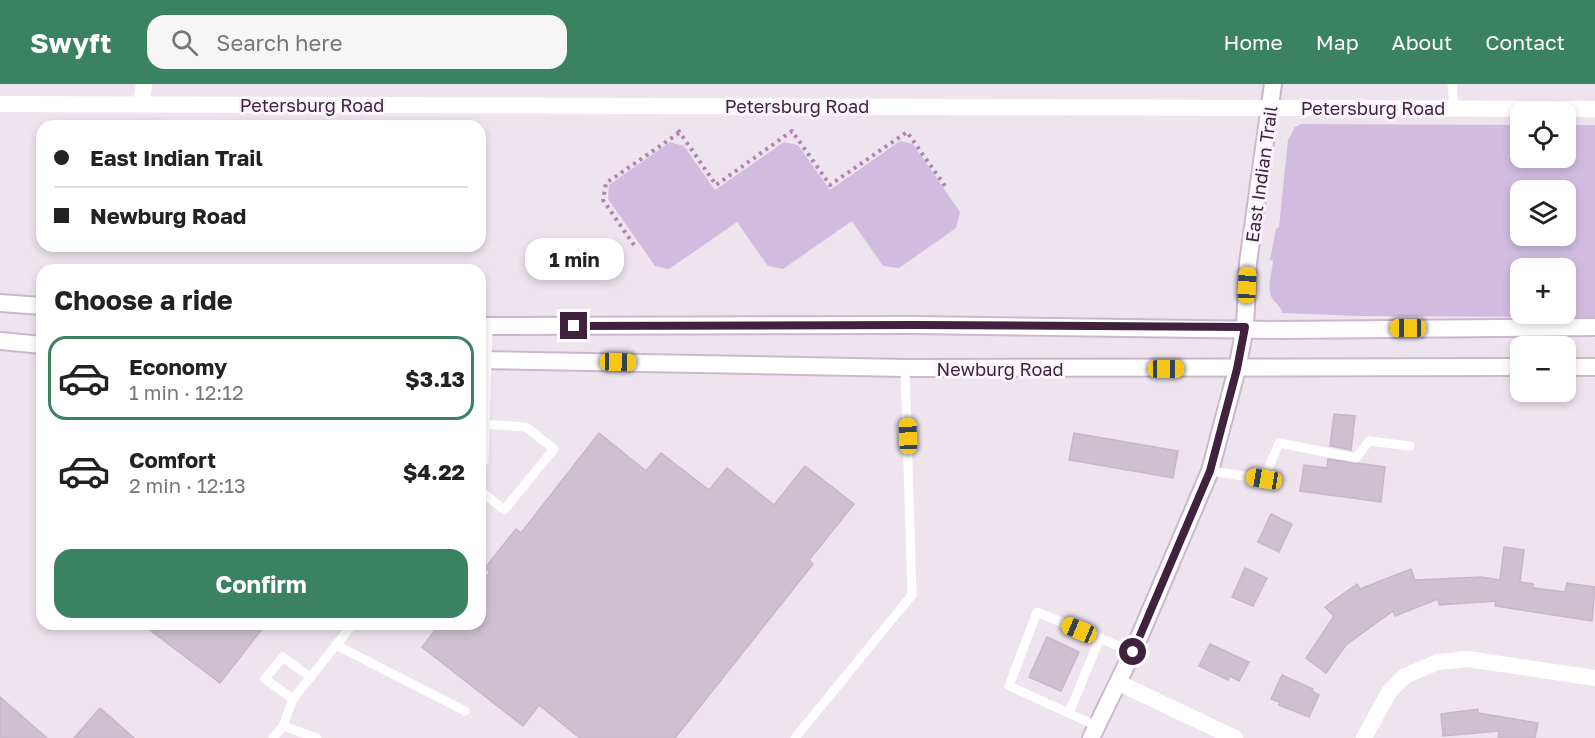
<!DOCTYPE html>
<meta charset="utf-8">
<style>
:root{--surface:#fff;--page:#f6f6f6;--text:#222;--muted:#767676;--line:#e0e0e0;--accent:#3b8263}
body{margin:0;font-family:"Golos Text",sans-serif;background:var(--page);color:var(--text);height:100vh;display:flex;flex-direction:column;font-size:22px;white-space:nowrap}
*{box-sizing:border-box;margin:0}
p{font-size:20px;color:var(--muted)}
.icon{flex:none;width:33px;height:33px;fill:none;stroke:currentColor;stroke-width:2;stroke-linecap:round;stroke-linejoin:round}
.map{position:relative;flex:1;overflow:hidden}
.side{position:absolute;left:36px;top:180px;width:450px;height:366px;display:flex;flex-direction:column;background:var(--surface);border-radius:18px;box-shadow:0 3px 9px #0003}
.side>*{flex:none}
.top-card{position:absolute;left:36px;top:36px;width:450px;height:132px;border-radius:18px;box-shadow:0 3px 9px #0003;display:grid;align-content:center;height:132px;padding:0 18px;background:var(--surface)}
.fabs{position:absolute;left:1510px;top:18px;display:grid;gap:12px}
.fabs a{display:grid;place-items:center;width:66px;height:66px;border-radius:12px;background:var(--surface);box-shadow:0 3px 9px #0003;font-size:30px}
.end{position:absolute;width:27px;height:27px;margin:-14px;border:8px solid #40223f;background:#fff;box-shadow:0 0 0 3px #fff}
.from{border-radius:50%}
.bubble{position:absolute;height:42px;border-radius:18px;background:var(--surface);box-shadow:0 3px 9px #0003;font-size:20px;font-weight:700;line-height:42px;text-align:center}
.car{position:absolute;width:18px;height:36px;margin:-18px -9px;border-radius:8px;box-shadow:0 0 4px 2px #0007;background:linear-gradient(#f5c518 24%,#345 0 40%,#f5c518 0 76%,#345 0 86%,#f5c518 0)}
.top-card b{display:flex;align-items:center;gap:21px;height:57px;font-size:22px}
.top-card b+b{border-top:2px solid var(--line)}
.top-card i{width:15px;height:15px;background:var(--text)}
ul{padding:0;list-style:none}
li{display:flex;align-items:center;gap:18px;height:84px;margin:0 12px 9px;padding:0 6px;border:3px solid transparent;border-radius:18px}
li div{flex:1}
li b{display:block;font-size:22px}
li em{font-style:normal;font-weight:700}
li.active{border-color:var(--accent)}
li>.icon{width:54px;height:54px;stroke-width:1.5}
h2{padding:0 18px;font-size:27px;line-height:72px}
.cta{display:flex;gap:12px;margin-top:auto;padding:12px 18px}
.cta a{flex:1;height:69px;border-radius:18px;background:var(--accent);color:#fff;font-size:24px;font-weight:700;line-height:69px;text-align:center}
header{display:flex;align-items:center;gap:36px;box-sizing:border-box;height:84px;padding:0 30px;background:var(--accent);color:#fff}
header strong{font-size:28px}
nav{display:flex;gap:33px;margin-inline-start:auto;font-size:21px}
.search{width:420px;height:54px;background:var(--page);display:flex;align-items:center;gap:15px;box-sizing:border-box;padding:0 21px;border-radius:18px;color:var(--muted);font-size:22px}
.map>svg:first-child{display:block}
</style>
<header>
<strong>Swyft</strong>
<div class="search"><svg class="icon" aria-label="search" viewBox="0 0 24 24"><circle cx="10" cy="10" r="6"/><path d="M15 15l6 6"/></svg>Search here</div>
<nav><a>Home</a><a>Map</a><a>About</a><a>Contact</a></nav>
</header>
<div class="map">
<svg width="1595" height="654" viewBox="0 0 1595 654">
<rect width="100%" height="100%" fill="#ede4ee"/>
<g fill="#d1bce0" fill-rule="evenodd">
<path d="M1301,40L1521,41V74H1566V41H1595V233L1360,232L1282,229C1281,221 1274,219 1271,212C1267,201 1272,189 1273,177L1270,176L1276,145L1279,143L1288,56L1295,43ZM1521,106H1566V152H1521ZM1521,184H1566V230H1521Z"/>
<path d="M900,57L913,60L960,128L956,144L899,184L883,182L852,137L783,185L768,182L737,138L669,185L655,182L608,115L609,101L670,58L684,62L715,106L784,58L798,61L830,106Z"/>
</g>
<g fill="#cdc0cf" stroke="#c6b6c8" stroke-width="1.5">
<path d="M1334,330L1355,332L1351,366L1330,362Z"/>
<path d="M599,349L646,387L661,369L709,406L727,384L774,421L805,382L854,420L809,476L813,480L675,654H580L539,621L523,642L422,563L440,540H480V500L490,488L485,484L516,445L521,449Z"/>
<path d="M1074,349L1178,367L1173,394L1069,376Z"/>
<path d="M1328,375L1385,383L1381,418L1300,407L1304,381L1327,384Z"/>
<path d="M1271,430L1292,440L1279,468L1258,458Z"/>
<path d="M1504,463L1524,466L1520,498L1533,500V504L1565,508L1567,499L1595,503L1592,537L1495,522L1496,517L1439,521L1438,515L1395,532L1393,527L1346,561L1326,589L1306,574L1334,532L1325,523L1357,500L1360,505L1411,485L1415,496L1482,493L1500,496Z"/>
<path d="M1245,484L1267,494L1253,522L1232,513Z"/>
<path d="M142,540H266L220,599Z"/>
<path d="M1047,553L1079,568L1061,607L1029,593Z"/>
<path d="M1210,560L1249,578L1239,597L1230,592L1228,596L1199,582Z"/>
<path d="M1282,591L1313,605L1312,607L1319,611L1309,633L1279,621L1280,618L1271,615Z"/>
<path d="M0,613L47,654H0Z"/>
<path d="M100,624L134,654H74Z"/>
<path d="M1478,625V629L1538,639L1535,654H1498L1499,647L1443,652L1441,630Z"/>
</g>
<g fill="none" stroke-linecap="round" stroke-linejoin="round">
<g stroke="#cdb7ce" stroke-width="20">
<g id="secondary">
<path d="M0,219L42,222"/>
<path d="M480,242L915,241L1281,246L1595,243"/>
<path d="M0,257L42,261"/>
<path d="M480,276L905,284L1521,283"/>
<path d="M1566,283H1595"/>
<path d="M1091,654L1135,563L1210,387L1237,285L1245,243L1248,179L1273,0"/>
</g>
</g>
<g stroke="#b383b2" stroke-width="4" stroke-dasharray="3 4.5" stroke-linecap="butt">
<path d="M678,46L716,101L792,47L830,101L907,48L945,102"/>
<path d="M634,161L603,116L606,99L679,49"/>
</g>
<g stroke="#fff" stroke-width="9">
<path d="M1452,0L1454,24"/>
<path d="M480,340L526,343L554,365L504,426L480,406"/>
<path d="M480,382L484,377L488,242"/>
<path d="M1210,387L1264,395L1279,359L1356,374L1369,357L1410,362"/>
<path d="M336,561L465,627"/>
<path d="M293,615L265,595L283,573L310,593"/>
<path d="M1069,629L1100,554"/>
<path d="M283,642L317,654"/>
<path d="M1097,642L1009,602L1037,528L1133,568"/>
<path d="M273,654L283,642L293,615L353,540"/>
<path d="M795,654L912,511L905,284"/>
</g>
<g stroke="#fff" stroke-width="16">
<path d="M0,20L1595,25"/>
<path d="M141,20L144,0"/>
<path d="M1119,599L1235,654"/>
<path d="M1364,654L1389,608L1405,592L1438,578L1467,575L1595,594"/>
</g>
<use href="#secondary" stroke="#fff" stroke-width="16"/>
</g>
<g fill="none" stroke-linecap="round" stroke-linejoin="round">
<path stroke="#40223f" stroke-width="8" d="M574,242L915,241L1245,243L1237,285L1210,387L1133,568"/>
</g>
<g text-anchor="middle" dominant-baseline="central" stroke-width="6" stroke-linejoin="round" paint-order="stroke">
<g font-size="18" fill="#40223f" stroke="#f9f5fa">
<text x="312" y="21">Petersburg Road</text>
<text x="797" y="22">Petersburg Road</text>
<text x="1373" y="24">Petersburg Road</text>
<text transform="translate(1261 90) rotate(-82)">East Indian Trail</text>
<text x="1000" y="285">Newburg Road</text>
</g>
</g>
</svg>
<div class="fabs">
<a><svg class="icon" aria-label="locate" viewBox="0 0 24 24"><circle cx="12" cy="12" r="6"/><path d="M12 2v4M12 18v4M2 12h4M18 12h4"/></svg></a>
<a><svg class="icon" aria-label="layers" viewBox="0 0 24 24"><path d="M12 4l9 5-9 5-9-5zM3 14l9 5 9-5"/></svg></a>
<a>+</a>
<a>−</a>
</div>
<i class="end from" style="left:1133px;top:568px"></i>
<i class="end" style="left:574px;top:242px"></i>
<div class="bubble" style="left:525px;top:154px;width:99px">1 min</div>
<i class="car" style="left:1247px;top:201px;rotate:3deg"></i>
<i class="car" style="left:1408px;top:244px;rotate:270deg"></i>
<i class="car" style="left:618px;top:278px;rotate:91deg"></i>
<i class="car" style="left:1166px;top:285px;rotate:90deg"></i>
<i class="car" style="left:908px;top:352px;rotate:358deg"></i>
<i class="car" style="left:1264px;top:395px;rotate:279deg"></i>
<i class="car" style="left:1079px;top:546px;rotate:293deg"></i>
<div class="top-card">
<b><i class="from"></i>East Indian Trail</b>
<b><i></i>Newburg Road</b>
</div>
<section class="side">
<h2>Choose a ride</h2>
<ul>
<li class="active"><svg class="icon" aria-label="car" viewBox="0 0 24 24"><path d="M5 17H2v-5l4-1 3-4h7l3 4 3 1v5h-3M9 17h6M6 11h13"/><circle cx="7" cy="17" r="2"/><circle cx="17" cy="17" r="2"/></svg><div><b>Economy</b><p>1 min · 12:12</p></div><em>$3.13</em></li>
<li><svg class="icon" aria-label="car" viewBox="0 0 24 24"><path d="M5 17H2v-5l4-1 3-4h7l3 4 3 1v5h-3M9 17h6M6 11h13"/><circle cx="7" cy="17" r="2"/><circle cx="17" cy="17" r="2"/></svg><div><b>Comfort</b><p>2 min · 12:13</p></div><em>$4.22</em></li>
</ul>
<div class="cta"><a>Confirm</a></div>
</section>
</div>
